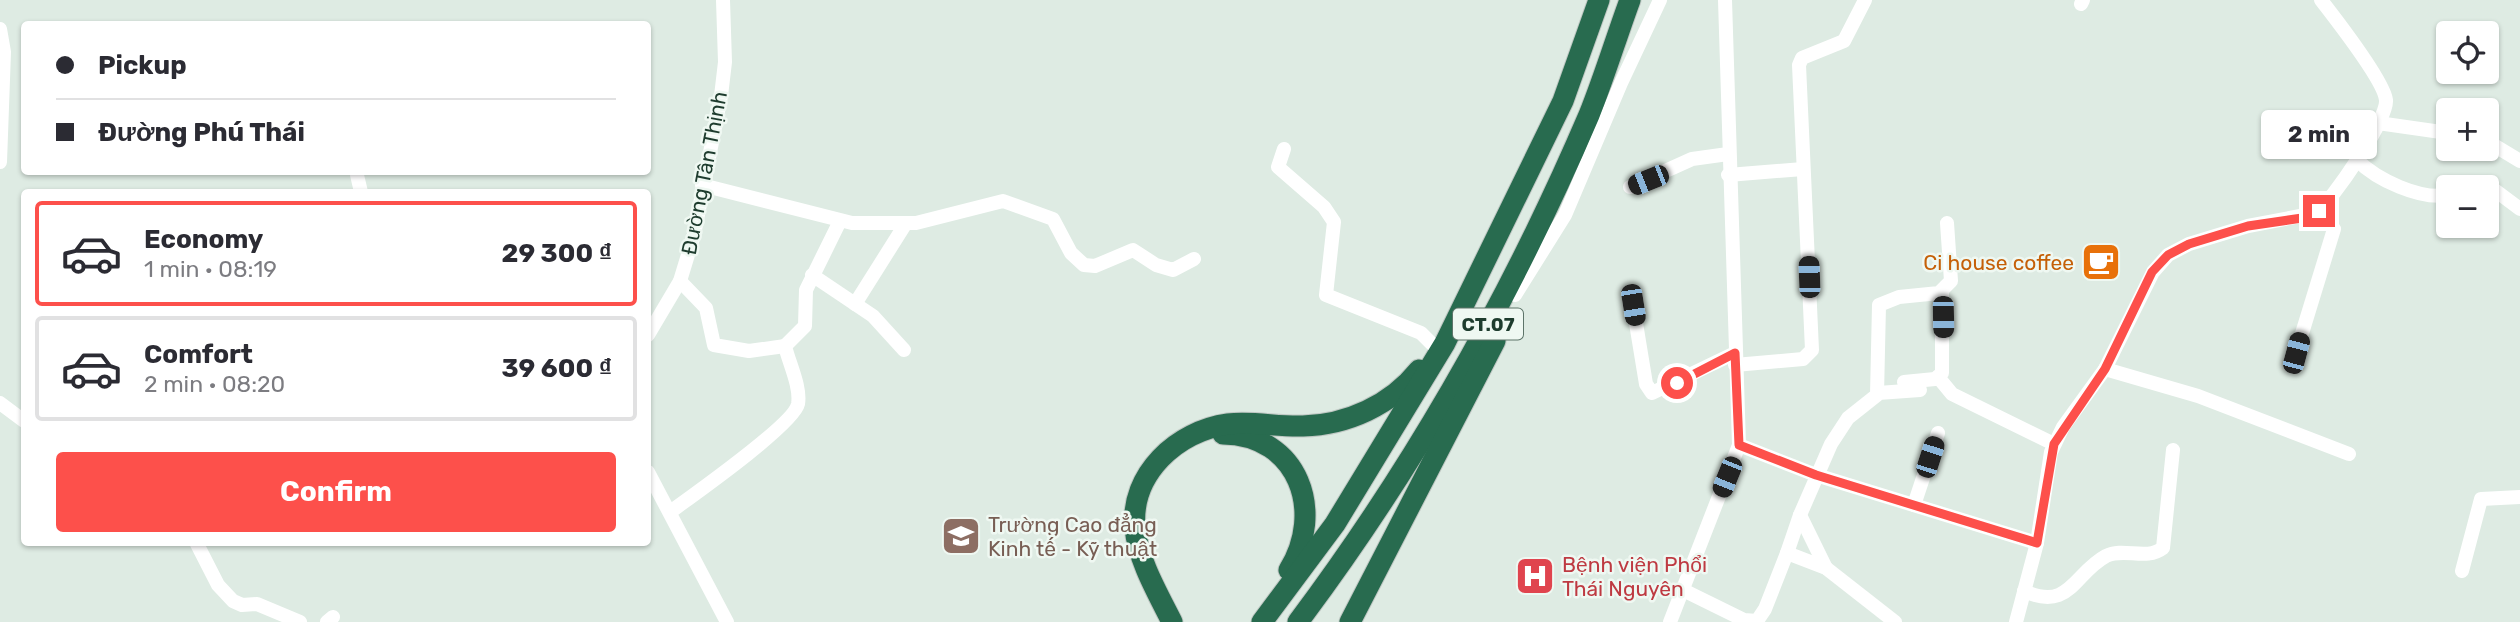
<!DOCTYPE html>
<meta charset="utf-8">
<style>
:root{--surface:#fff;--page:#f7f7f7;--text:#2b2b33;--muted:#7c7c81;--line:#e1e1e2;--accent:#fd504b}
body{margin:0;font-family:Rubik,sans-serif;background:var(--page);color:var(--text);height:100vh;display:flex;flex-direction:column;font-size:26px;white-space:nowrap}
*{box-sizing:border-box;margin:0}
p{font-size:23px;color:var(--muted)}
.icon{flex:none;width:38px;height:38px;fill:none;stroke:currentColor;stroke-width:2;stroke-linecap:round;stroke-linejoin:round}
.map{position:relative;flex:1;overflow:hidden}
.panel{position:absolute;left:21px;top:189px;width:630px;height:357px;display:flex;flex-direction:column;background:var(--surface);border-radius:7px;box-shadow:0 2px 5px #0004}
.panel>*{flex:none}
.guide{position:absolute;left:21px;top:21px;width:630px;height:154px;border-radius:7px;box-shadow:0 2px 5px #0004;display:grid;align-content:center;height:154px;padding:0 35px;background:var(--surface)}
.controls{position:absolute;left:2436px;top:21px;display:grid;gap:14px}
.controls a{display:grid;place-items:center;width:63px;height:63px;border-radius:7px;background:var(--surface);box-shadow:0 2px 5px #0004;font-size:35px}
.end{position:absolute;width:32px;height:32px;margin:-16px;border:9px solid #fd504b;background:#fff;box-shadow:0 0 0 4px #fff}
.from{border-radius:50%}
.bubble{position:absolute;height:49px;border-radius:7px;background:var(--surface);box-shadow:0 2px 5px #0004;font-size:23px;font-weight:700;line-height:49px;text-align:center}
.car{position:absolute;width:21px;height:42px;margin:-21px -10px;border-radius:9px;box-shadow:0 0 5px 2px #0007;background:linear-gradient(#222 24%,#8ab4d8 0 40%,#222 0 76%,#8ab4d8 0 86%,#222 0)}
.guide b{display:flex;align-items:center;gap:24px;height:66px;font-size:26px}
.guide b+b{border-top:2px solid var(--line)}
.guide i{width:18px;height:18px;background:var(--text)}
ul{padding:12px 0 0;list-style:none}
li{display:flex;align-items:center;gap:21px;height:105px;margin:0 14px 10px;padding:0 21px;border:4px solid var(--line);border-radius:7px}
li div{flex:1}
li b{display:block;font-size:26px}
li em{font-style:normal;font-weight:700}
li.current{border-color:var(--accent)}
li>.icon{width:63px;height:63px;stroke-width:1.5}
.action{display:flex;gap:14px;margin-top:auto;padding:14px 35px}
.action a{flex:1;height:80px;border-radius:7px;background:var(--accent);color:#fff;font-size:28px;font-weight:700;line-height:80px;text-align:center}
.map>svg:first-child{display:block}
</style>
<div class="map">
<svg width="2520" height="622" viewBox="0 0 2520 622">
<rect width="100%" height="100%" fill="#deebe3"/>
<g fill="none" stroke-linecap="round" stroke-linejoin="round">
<g stroke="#c0c8c4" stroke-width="23">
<g id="highway">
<path d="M1223,434C1299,435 1325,512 1289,570"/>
<path d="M1172,622C1158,594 1138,560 1135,528C1130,474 1177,431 1228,424C1252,421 1278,427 1303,426C1347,425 1391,405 1419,370"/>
<path d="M1262,622L1335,524L1445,343L1563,101L1599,0"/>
<path d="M1298,622C1415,466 1512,295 1589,115C1604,78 1616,38 1630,0"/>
<path d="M1350,622L1495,341"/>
</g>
</g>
<g stroke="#fff" stroke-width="14">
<path d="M2081,4L2083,0"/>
<path d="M0,29L4,52L0,162"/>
<path d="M2378,123L2448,133"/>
<path d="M2487,141L2520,161"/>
<path d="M1284,149L1278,167L1324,207L1334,222L1326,295L1421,333L1434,346"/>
<path d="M2357,160C2377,180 2420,200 2448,195"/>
<path d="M357,175L361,192"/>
<path d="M1728,175L1803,169"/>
<path d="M702,185L852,223H916L1003,201L1053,219L1071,253L1084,265L1095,266L1133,250L1156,265L1173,270L1194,259"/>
<path d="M1630,187L1692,159L1728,154"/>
<path d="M2476,187L2488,185L2520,209"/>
<path d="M812,275L873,316L904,350"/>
<path d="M680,281L706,308L714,345L749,351L785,346"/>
<path d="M1515,295L1565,215L1621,83L1660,0"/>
<path d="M855,304L906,223"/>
<path d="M1633,305L1646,384L1652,393L1735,353"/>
<path d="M648,335L680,281L694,235L721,96L725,62L723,0"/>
<path d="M2296,353L2334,229L2319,211"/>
<path d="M1735,365L1803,359L1812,350L1799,65L1802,58L1844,41L1865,0"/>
<path d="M2105,369L2198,396L2349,454"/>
<path d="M1938,377L1952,394L2054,444"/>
<path d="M1904,382L1935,379L1942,373V291"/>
<path d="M1878,393L1920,390"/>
<path d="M0,403L24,421"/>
<path d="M1739,445L1816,475L2037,543"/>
<path d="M648,472L727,622"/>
<path d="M1914,505L1938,433"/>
<path d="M670,512C692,496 794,424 798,404C801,387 789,363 785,346L805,326L806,290L840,221"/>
<path d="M1800,515L1826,568"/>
<path d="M196,542L218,585L233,601L242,605L257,604L300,622"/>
<path d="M2462,571L2481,499L2520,497"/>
<path d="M1683,590L1744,620L1757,621L1765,609L1787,553"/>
<path d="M2024,591C2070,612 2074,573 2106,556C2124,547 2146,561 2163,548L2173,450"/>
<path d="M327,622L333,617"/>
<path d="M1670,622L1739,445L1725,0"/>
<path d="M1895,622L1826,568L1787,553L1800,515L1831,444L1848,418L1877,395L1879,305L1899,297L1939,293L1951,281L1947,223"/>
<path d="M2016,622L2037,543L2051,452L2063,427L2105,369L2153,272L2168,255L2189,244L2248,226L2316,213C2332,201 2388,119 2386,100C2384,81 2335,18 2321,0"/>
</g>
<use href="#highway" stroke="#286b4f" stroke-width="21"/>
</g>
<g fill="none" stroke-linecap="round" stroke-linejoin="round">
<path stroke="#fd504b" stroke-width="9" d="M1677,383L1735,353L1739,445L1816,475L2037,543L2054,444L2105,369L2152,272L2168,255L2189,244L2248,226L2309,217L2319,211"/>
</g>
<defs>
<g id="cafe-square" transform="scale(2.0125)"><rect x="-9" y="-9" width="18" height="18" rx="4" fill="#e8710a" stroke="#eff8f2"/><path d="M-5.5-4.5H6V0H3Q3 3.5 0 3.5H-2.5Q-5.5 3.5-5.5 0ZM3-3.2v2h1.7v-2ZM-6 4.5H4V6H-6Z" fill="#fff"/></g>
<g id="university-square" transform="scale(2.0125)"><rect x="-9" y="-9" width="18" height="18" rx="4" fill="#8d6e63" stroke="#eff8f2"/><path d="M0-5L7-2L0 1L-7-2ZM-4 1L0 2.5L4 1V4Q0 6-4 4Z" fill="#fff"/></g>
<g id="hospital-square" transform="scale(2.0125)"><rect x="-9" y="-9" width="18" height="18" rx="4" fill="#e0444e" stroke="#eff8f2"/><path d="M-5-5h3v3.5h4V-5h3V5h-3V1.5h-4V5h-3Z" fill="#fff"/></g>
</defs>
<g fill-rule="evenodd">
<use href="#cafe-square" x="2101" y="262"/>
<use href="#university-square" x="961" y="536"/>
<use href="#hospital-square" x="1535" y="576"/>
</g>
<g text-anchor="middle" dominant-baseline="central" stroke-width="5" stroke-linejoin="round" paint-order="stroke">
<rect fill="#eff8f2" stroke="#5d7469" stroke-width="2" x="1453" y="308.5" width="70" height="31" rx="5"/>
<g font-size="19" font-weight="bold" fill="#1e3c2e">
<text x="1488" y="324">CT.07</text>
</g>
<g font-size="21" fill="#1e3c2e" stroke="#eff8f2">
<text transform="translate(704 173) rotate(-79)">Đường Tân Thịnh</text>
</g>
<g font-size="21" fill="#c56008" stroke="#eff8f2" text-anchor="end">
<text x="2074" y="262">Ci house coffee</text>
</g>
<g font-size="21" fill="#785e54" stroke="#eff8f2" text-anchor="start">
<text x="988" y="524">Trường Cao đẳng<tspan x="988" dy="24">Kinh tế - Kỹ thuật</tspan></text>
</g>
<g font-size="21" fill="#be3a42" stroke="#eff8f2" text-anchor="start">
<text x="1562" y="564">Bệnh viện Phổi<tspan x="1562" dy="24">Thái Nguyên</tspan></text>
</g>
</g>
</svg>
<div class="controls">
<a><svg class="icon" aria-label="locate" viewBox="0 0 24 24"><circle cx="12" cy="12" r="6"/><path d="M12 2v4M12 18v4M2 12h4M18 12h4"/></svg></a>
<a>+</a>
<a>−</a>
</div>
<i class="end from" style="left:1677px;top:383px"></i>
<i class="end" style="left:2319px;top:211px"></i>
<div class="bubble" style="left:2261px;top:110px;width:116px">2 min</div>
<i class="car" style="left:1648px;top:180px;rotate:248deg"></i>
<i class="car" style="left:1809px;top:277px;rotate:358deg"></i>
<i class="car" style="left:1633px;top:305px;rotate:171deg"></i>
<i class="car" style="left:1943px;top:317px;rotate:179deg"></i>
<i class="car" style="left:2296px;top:353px;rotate:15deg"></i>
<i class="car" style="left:1930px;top:457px;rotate:18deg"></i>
<i class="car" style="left:1727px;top:477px;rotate:202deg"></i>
<div class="guide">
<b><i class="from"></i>Pickup</b>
<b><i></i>Đường Phú Thái</b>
</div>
<section class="panel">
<ul>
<li class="current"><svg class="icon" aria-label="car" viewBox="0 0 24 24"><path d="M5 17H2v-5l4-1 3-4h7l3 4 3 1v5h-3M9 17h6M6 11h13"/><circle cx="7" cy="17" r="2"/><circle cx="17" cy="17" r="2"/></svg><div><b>Economy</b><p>1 min · 08:19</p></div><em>29 300 ₫</em></li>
<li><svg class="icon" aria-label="car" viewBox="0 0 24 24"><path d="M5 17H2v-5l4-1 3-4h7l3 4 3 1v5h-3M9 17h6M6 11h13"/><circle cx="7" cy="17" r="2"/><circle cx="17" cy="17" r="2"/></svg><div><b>Comfort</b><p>2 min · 08:20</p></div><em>39 600 ₫</em></li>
</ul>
<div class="action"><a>Confirm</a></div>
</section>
</div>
